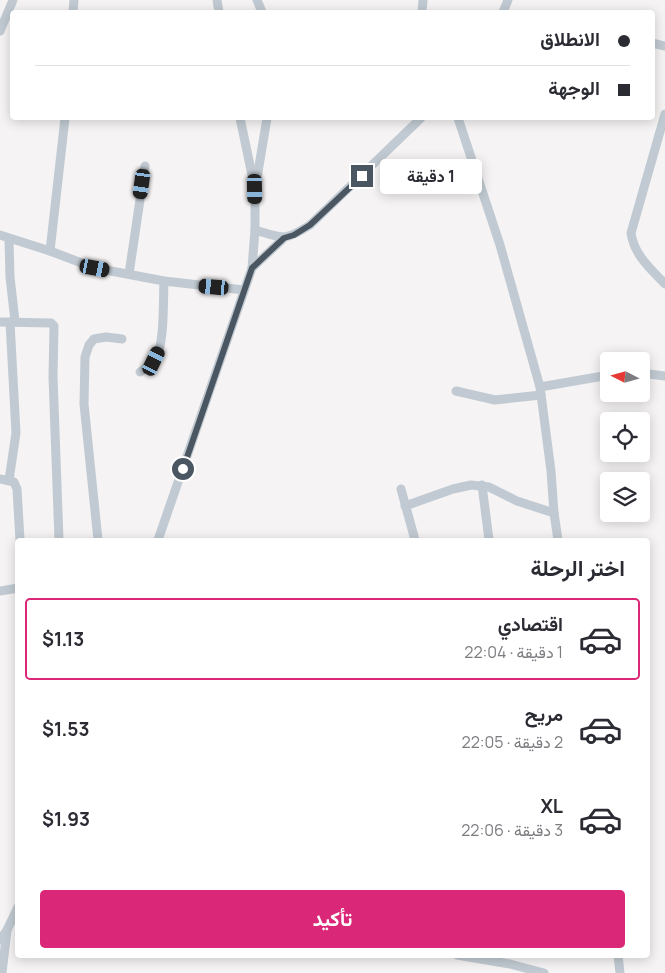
<!DOCTYPE html>
<html lang="ar">
<meta charset="utf-8">
<style>
:root{--surface:#fff;--page:#f7f7f7;--text:#2b2b33;--muted:#7c7c81;--line:#e1e1e2;--accent:#db2777}
body{margin:0;font-family:Manrope,Vazirmatn,sans-serif;background:var(--page);color:var(--text);direction:rtl;height:100vh;display:flex;flex-direction:column;font-size:19px;white-space:nowrap}
*{box-sizing:border-box;margin:0}
p{font-size:16px;color:var(--muted)}
.icon{flex:none;width:28px;height:28px;fill:none;stroke:currentColor;stroke-width:2;stroke-linecap:round;stroke-linejoin:round}
.map{position:relative;flex:1;overflow:hidden;direction:ltr}
.panel{position:absolute;left:15px;top:538px;width:635px;height:420px;display:flex;flex-direction:column;background:var(--surface);border-radius:5px;box-shadow:0 2px 12px #0003;direction:rtl}
.panel>*{flex:none}
.guide{position:absolute;left:10px;top:10px;width:645px;height:110px;border-radius:5px;box-shadow:0 2px 12px #0003;direction:rtl;display:grid;align-content:center;height:110px;padding:0 25px;background:var(--surface)}
.needle{width:32px;rotate:276deg}
.tools{position:absolute;left:600px;top:352px;display:grid;gap:10px}
.tools a{display:grid;place-items:center;width:50px;height:50px;border-radius:5px;background:var(--surface);box-shadow:0 2px 12px #0003;font-size:25px}
.end{position:absolute;width:22px;height:22px;margin:-11px;border:6px solid #4a5661;background:#fff;box-shadow:0 0 0 2px #fff}
.from{border-radius:50%}
.bubble{position:absolute;height:35px;border-radius:5px;background:var(--surface);box-shadow:0 2px 12px #0003;font-size:16px;font-weight:700;line-height:35px;text-align:center;direction:rtl}
.car{position:absolute;width:15px;height:30px;margin:-15px -8px;border-radius:6px;box-shadow:0 0 4px 1px #0007;background:linear-gradient(#222 24%,#8ab4d8 0 40%,#222 0 76%,#8ab4d8 0 86%,#222 0)}
.guide b{display:flex;align-items:center;gap:18px;height:48px;font-size:19px}
.guide b+b{border-top:1px solid var(--line)}
.guide i{width:12px;height:12px;background:var(--text)}
ul{padding:0;list-style:none}
li{display:flex;align-items:center;gap:15px;height:82px;margin:0 10px 8px;padding:0 15px;border:2px solid transparent;border-radius:5px}
li div{flex:1}
li b{display:block;font-size:19px}
li em{font-style:normal;font-weight:700}
li.on{border-color:var(--accent)}
li>.icon{width:45px;height:45px;stroke-width:1.5}
h2{padding:0 25px;font-size:22px;line-height:60px}
.primary-button{display:flex;gap:10px;margin-top:auto;padding:10px 25px}
.primary-button a{flex:1;height:58px;border-radius:5px;background:var(--accent);color:#fff;font-size:20px;font-weight:700;line-height:58px;text-align:center}
.map>svg:first-child{display:block}
</style>
<div class="map">
<svg width="665" height="973" viewBox="0 0 665 973">
<rect width="100%" height="100%" fill="#f5f3f3"/>
<g fill="none" stroke-linecap="round" stroke-linejoin="round">
<g stroke="#c1cad2" stroke-width="9">
<path d="M217,0L219,12"/>
<path d="M257,0L262,12"/>
<path d="M73,12L74,0"/>
<path d="M422,12L423,0"/>
<path d="M503,12L508,0"/>
<path d="M0,31L13,0"/>
<path d="M652,43L665,46"/>
<path d="M665,114L631,233C634,255 651,269 665,284"/>
<path d="M458,118L500,245L540,387L551,471L554,513L558,540"/>
<path d="M256,184L267,118"/>
<path d="M255,230C284,238 283,242 310,225L421,118"/>
<path d="M0,235L50,251L95,268L164,281L244,290"/>
<path d="M9,239L10,277L15,321"/>
<path d="M50,251L65,118"/>
<path d="M252,268L284,238"/>
<path d="M129,274L145,166"/>
<path d="M0,322L51,323L54,326L53,377L59,540"/>
<path d="M140,372C145,369 151,365 155,360C165,344 163,301 164,281"/>
<path d="M641,373L665,376"/>
<path d="M540,387L609,375"/>
<path d="M456,391L495,400L541,395"/>
<path d="M0,479L14,482L17,489L20,540"/>
<path d="M9,480L16,433L10,322"/>
<path d="M482,485L489,540"/>
<path d="M401,489L415,540"/>
<path d="M405,506L453,489L471,485L489,487L517,501L554,513"/>
<path d="M98,540L84,404L85,357L89,345L94,339L106,337L122,339"/>
<path d="M158,540L252,268L255,230V189L240,118"/>
<path d="M0,591L18,588"/>
<path d="M0,940L7,930L18,907"/>
<path d="M457,955L510,964L544,973"/>
<path d="M618,955L620,973"/>
<path d="M2,973L7,930"/>
</g>
</g>
<g fill="none" stroke-linecap="round" stroke-linejoin="round">
<path stroke="#4a5661" stroke-width="6" d="M183,469L252,268L284,238L294,235L310,225L362,176"/>
</g>
</svg>
<div class="tools">
<a><svg class="needle" viewBox="-14 -14 28 28"><path d="M0-13l5 13h-10z" fill="#e53935"/><path d="M0 13l5-13h-10z" fill="#7c7c81"/></svg></a>
<a><svg class="icon" aria-label="locate" viewBox="0 0 24 24"><circle cx="12" cy="12" r="6"/><path d="M12 2v4M12 18v4M2 12h4M18 12h4"/></svg></a>
<a><svg class="icon" aria-label="layers" viewBox="0 0 24 24"><path d="M12 4l9 5-9 5-9-5zM3 14l9 5 9-5"/></svg></a>
</div>
<i class="end from" style="left:183px;top:469px"></i>
<i class="end" style="left:362px;top:176px"></i>
<div class="bubble" style="left:380px;top:159px;width:102px">1 دقيقة</div>
<i class="car" style="left:142px;top:184px;rotate:188deg"></i>
<i class="car" style="left:255px;top:189px;rotate:179deg"></i>
<i class="car" style="left:95px;top:268px;rotate:101deg"></i>
<i class="car" style="left:214px;top:287px;rotate:275deg"></i>
<i class="car" style="left:154px;top:361px;rotate:26deg"></i>
<div class="guide">
<b><i class="from"></i>الانطلاق</b>
<b><i></i>الوجهة</b>
</div>
<section class="panel">
<h2>اختر الرحلة</h2>
<ul>
<li class="on"><svg class="icon" aria-label="car" viewBox="0 0 24 24"><path d="M5 17H2v-5l4-1 3-4h7l3 4 3 1v5h-3M9 17h6M6 11h13"/><circle cx="7" cy="17" r="2"/><circle cx="17" cy="17" r="2"/></svg><div><b>اقتصادي</b><p>1 دقيقة · 22:04</p></div><em>$1.13</em></li>
<li><svg class="icon" aria-label="car" viewBox="0 0 24 24"><path d="M5 17H2v-5l4-1 3-4h7l3 4 3 1v5h-3M9 17h6M6 11h13"/><circle cx="7" cy="17" r="2"/><circle cx="17" cy="17" r="2"/></svg><div><b>مريح</b><p>2 دقيقة · 22:05</p></div><em>$1.53</em></li>
<li><svg class="icon" aria-label="car" viewBox="0 0 24 24"><path d="M5 17H2v-5l4-1 3-4h7l3 4 3 1v5h-3M9 17h6M6 11h13"/><circle cx="7" cy="17" r="2"/><circle cx="17" cy="17" r="2"/></svg><div><b>XL</b><p>3 دقيقة · 22:06</p></div><em>$1.93</em></li>
</ul>
<div class="primary-button"><a>تأكيد</a></div>
</section>
</div>
